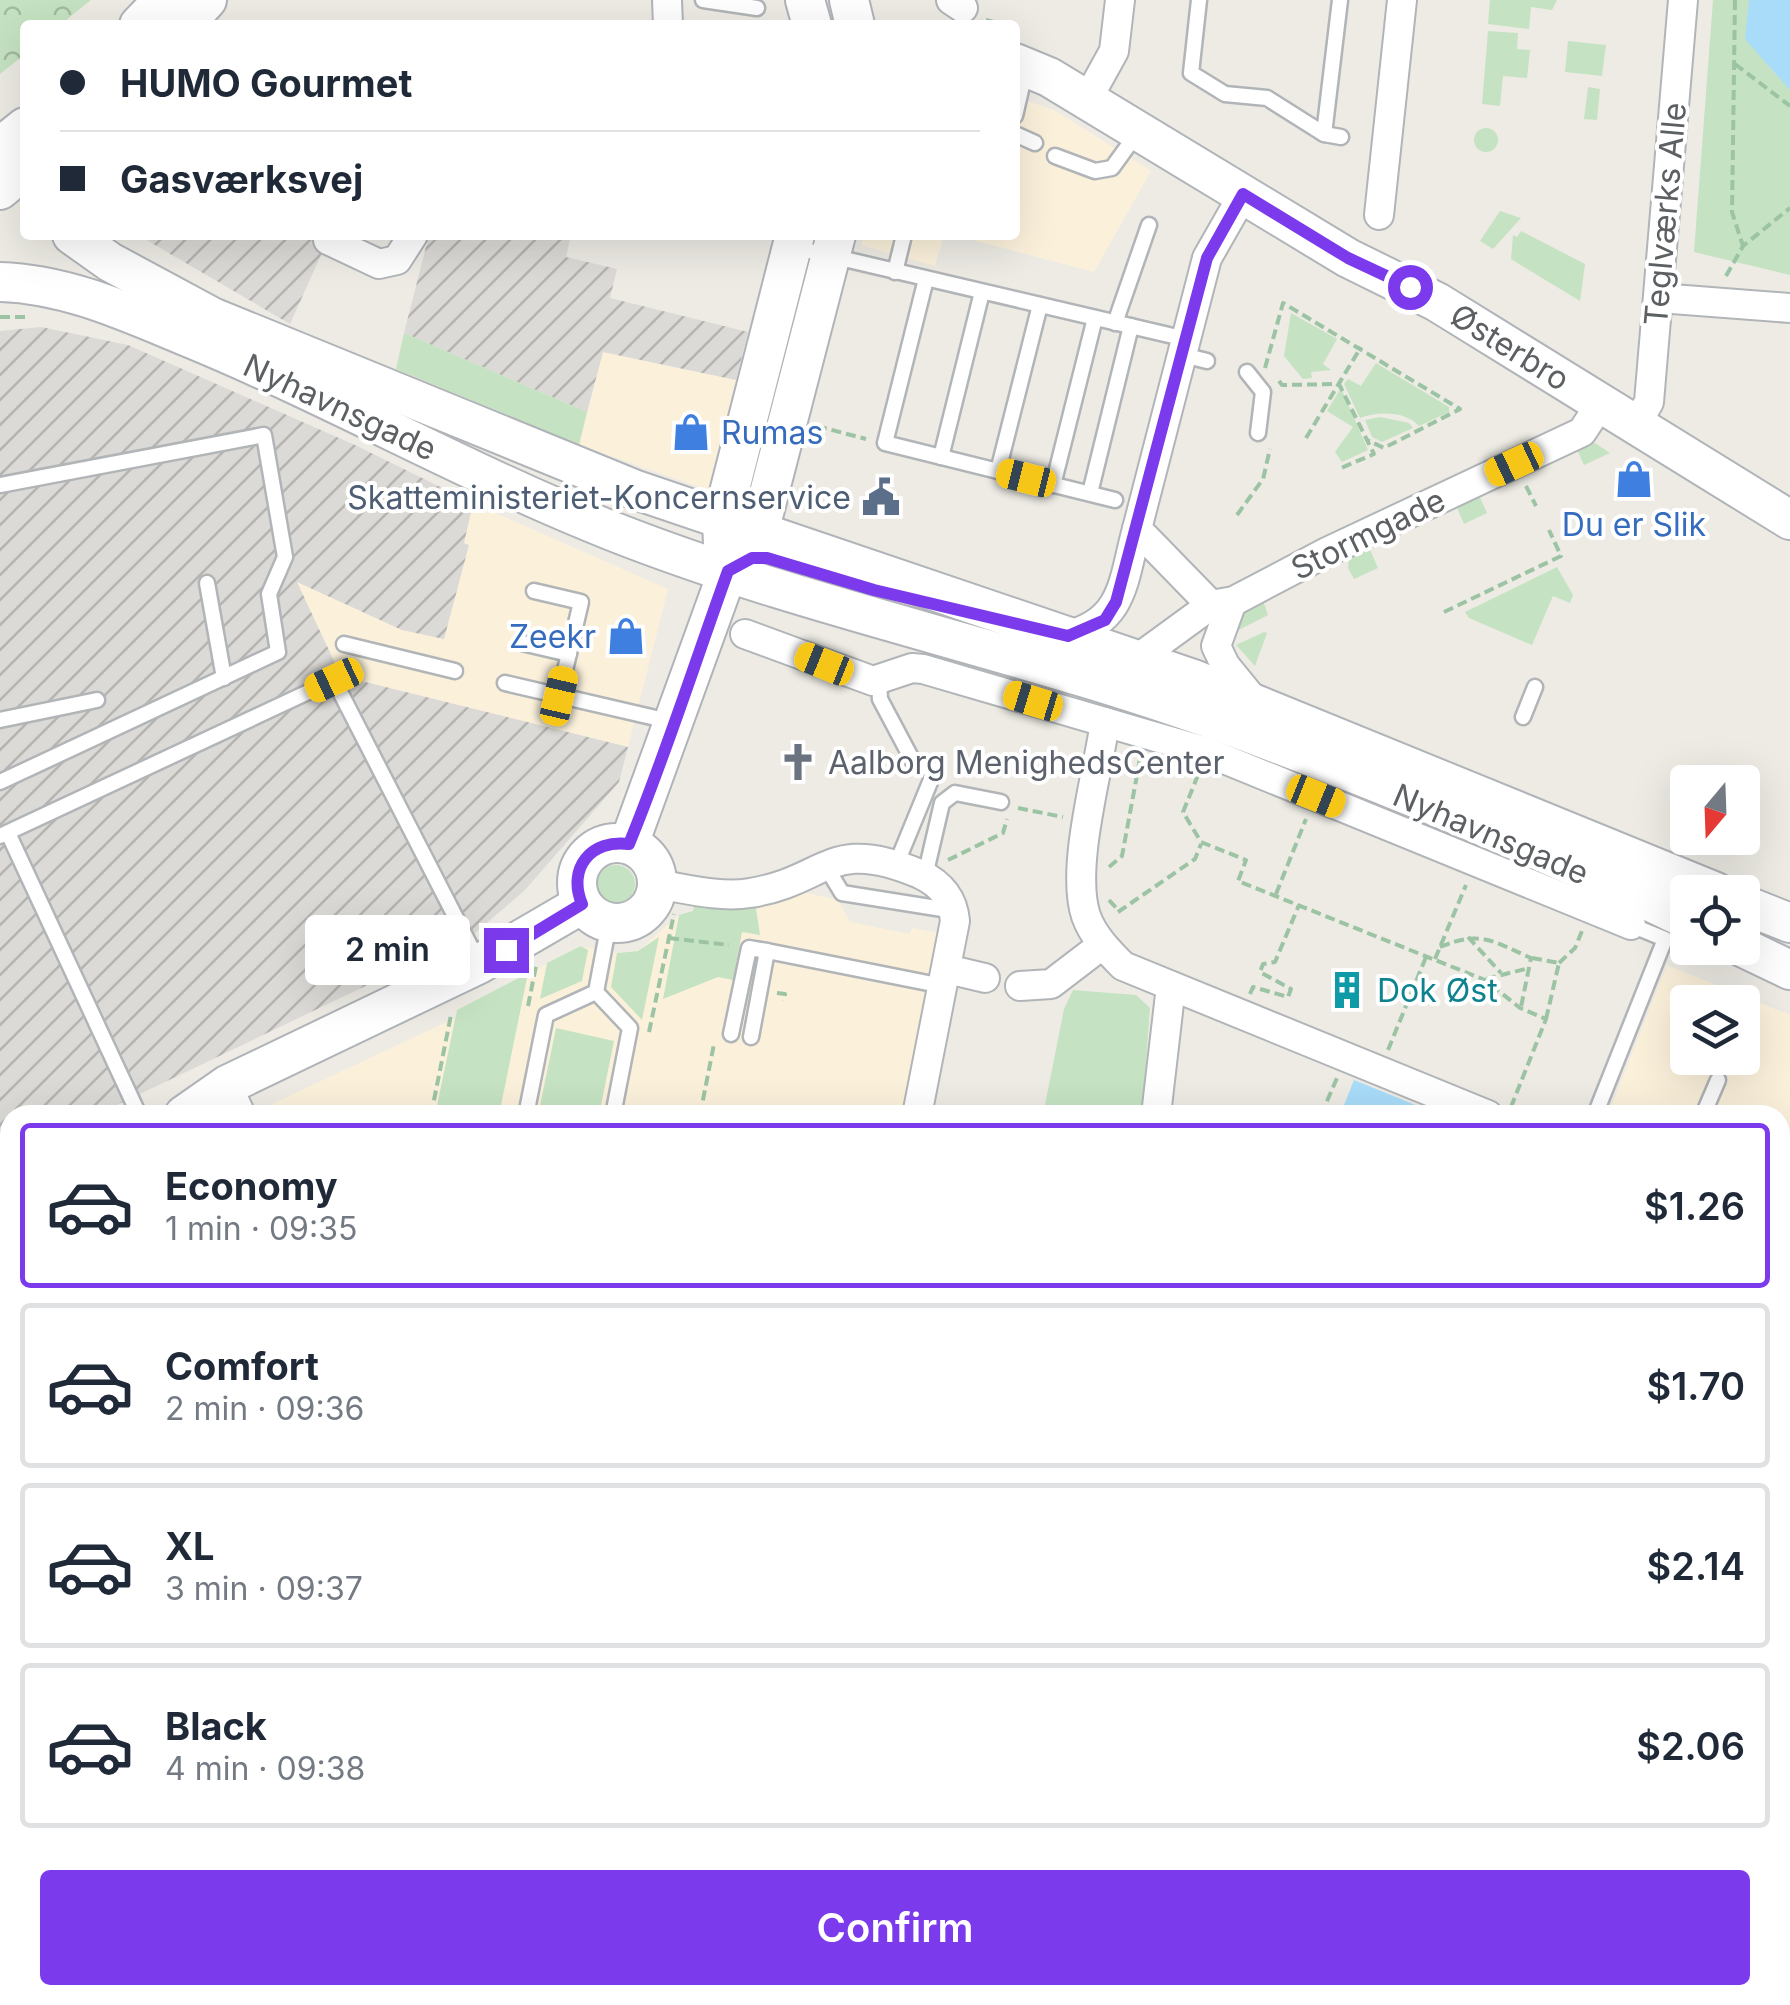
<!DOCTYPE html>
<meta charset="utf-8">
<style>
:root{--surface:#fff;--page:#f2f2f3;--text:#1f2937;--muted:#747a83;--line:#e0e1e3;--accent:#7c3aed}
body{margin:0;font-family:Inter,sans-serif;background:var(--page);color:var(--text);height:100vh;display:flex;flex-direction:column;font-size:38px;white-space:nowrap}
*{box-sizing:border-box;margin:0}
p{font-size:32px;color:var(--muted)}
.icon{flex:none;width:55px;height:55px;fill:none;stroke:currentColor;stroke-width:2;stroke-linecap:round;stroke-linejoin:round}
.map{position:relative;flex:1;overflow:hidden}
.drawer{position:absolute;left:0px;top:1105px;width:1790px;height:900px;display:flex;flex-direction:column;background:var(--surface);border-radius:30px 30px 0 0;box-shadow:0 10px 40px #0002}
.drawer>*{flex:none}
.guide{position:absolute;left:20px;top:20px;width:1000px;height:220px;border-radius:10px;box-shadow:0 10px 40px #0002;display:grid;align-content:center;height:220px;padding:0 40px;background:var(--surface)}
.needle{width:65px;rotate:199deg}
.buttons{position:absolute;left:1670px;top:765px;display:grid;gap:20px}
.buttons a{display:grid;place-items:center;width:90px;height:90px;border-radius:10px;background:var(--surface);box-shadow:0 10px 40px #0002;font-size:50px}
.end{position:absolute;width:45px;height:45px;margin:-22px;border:12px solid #7c3aed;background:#fff;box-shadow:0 0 0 5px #fff}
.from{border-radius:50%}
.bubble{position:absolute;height:70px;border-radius:10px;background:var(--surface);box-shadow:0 10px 40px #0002;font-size:32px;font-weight:600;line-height:70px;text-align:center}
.car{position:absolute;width:30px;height:60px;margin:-30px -15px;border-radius:12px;box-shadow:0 0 8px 2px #0007;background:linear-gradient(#f5c518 24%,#345 0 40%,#f5c518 0 76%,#345 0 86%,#f5c518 0)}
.guide b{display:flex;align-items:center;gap:35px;height:95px;font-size:38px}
.guide b+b{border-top:2px solid var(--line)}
.guide i{width:25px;height:25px;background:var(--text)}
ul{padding:18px 0 0;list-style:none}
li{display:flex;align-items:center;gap:30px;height:165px;margin:0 20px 15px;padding:0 20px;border:5px solid var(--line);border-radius:10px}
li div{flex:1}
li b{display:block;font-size:38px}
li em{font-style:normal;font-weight:600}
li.on{border-color:var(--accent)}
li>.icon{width:90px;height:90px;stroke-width:1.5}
.action{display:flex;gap:20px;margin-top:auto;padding:20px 40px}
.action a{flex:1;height:115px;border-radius:10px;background:var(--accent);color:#fff;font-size:40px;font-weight:600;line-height:115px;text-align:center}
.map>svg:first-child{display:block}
</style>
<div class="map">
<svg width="1790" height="2005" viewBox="0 0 1790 2005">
<defs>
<pattern id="industrial-furrows" width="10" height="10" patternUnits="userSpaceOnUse" patternTransform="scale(2.5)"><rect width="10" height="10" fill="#dcdad6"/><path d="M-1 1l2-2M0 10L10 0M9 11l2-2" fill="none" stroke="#b6b4b1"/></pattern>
<pattern id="forest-crowns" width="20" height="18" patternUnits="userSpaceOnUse" patternTransform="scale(2.5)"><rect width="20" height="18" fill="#c5e3c2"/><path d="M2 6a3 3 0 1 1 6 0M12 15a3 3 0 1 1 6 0" fill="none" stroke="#a3bba1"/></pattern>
</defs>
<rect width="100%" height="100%" fill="#edebe4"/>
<g fill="#fbf1db" fill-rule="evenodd">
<path d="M1015,97L1054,110L1151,171L1094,272L954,235H1015Z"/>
<path d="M864,235H944L935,266L861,245Z"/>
<path d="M603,352L736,380L708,490L579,445Z"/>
<path d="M473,503L668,589L628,747L340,676L296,581L402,630L443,639L469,545L464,544Z"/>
<path d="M802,892L838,900L850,922L910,934L912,928L940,933L902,1115L255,1112L455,1018L457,1010L581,946L617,953L639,950L679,915L693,911L694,905L756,908Z"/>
<path d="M1667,965L1790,1015V1223L1780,1219V1115H1608ZM1688,1002H1742V1058H1688Z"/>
<path d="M0,1239L10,1257V1437L0,1442Z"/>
<path d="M0,1813L10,1836V1870L0,1873Z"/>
</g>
<g fill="url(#industrial-furrows)">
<path d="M138,235H330L290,324Z"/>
<path d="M429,235H571L566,257L617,269L610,298L748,332L736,380L603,352L587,412L404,333Z"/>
<path d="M41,327L128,345L357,446L473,503L464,543L469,545L444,639L402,630L297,582L341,676L628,747L619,782L525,890L474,934L96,1115H10V1158L0,1163V331Z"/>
</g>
<g fill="#c5e3c2">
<path d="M1490,0H1557L1552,10L1531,7L1529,29L1488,24Z"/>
<path d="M1713,0H1790V275L1694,252Z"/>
<path d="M1488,31L1518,33L1517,49L1530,50L1527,78L1503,76L1500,106L1482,104Z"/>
<path d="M1568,41L1606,45L1602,76L1565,72Z"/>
<path d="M1588,87L1600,89L1597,120L1584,119Z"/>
<circle cx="1486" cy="140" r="12"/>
<path d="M1500,211L1521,218L1493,249L1480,241Z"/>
<path d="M1521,231L1585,264L1580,301L1511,259L1513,235L1517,237Z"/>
<path d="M1291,313L1337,339L1323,364L1331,370L1311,372L1312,378L1303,379L1284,356Z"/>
<path d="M404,333L587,412L579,445L396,369Z"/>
<path d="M1376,363L1449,407V412L1419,426C1406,411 1378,411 1360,418L1344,384L1348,379L1361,386Z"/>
<path d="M1341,388L1368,450L1342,462L1335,452L1353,427L1327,411Z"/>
<path d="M1380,417L1409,423L1413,428L1382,442L1372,437L1365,420Z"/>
<path d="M1589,439L1610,453L1584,465L1575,445Z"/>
<path d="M1478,493L1487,513L1464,524L1455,503Z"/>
<path d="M1368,545L1378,568L1354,579L1348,568L1349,555Z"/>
<path d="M1557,567L1573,595L1570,603L1553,596L1532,645L1469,618L1465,612Z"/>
<path d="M1261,595L1268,615L1229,635L1231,620Z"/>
<path d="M1264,632L1267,633L1255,666L1236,645Z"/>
<circle cx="616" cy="884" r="19"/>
<path d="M694,905L756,908L760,935L742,932L733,980L718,977L663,999L679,915L693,911Z"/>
<path d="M659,937L642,1020L611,987L617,953L638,951Z"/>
<path d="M581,946L588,950L582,981L540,999L547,963Z"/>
<path d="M528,973L499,1115H435L457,1010Z"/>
<path d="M1073,990L1136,995L1150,1008L1142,1115H1043L1064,1009Z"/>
<path d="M556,1028L614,1041L599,1115H538Z"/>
</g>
<path fill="url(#forest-crowns)" d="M0,0H91L60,25H25V54L0,74Z"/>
<g fill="#a8dcf9">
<path d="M1749,0H1790V90L1745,39Z"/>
<path d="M1354,1080L1440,1115H1340Z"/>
<path d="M1780,1255L1790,1259V1617L1780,1616Z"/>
<path d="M1780,1835L1790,1836V2005H0V1873L10,1870V1995H1780Z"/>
</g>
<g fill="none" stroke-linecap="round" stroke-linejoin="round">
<g stroke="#b1b5b8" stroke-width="19">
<g id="lane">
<path d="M703,0L757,8"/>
<path d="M1199,0L1191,73L1225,94L1267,98L1324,134L1341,137"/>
<path d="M1015,116L1026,68"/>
<path d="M1015,134L1035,143"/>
<path d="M1324,134L1340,0"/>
<path d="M1055,156L1095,171L1112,168L1138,132"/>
<path d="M793,247L1186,339"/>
<path d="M895,272L904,235"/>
<path d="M926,279L885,443L1115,500"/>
<path d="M1115,323L1149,225"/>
<path d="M1183,355L1207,361"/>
<path d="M1247,372L1263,392L1258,433"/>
<path d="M941,457L982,292"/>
<path d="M998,471L1040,305"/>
<path d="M0,485L264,435L285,557L269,594L278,652L0,782"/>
<path d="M1053,485L1095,318"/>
<path d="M1090,493L1131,326"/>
<path d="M207,583L224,678"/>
<path d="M534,591L581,602L559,696"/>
<path d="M522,643L569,654"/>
<path d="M344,644L455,671"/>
<path d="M879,681L880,699L915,765L935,770L896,865"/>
<path d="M505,683L673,722"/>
<path d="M1523,717L1535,687"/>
<path d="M0,720L97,700"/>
<path d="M8,833L139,1115"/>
<path d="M0,836L334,680L479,963"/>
<path d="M825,865L842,893L955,911"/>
<path d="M925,876L942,803L955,793L1001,802"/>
<path d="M596,992L609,923"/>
<path d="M731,1034L749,948L767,951"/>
<path d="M751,1037L767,951L943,986"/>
<path d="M526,1115L546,1015L596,992L630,1028L613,1115"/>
<path d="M1595,1115L1665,939L1631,925"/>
<path d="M1703,1115L1718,1080"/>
<path d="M0,1160L10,1182"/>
<path d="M1780,1637L1790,1638"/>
<path d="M1780,1823L1790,1824"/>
</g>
</g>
<g stroke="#b1b5b8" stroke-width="32">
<g id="street">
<path d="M667,0L668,25"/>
<path d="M951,0L963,8"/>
<path d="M1087,100L1114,51L1120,0"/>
<path d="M1379,215L1402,0"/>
<path d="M328,240L379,264L397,260L413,235"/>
<path d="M1659,298L1790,308"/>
<path d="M1636,425L1649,402L1683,0"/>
<path d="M1232,602L1216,646L1225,665L1256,703"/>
<path d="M1211,605L1137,529L1207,258L1243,195"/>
<path d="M745,634L873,681L912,668L923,669L1207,752L1631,925"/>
<path d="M1068,635C1125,621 1123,579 1137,529"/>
<path d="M1137,659L1211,605L1234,601L1327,552L1582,432L1601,403"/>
<path d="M1105,722C1098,773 1070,868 1086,916C1093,936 1109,952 1123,966L1488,1115"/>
<path d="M657,884C687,889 720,898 750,893C827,881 829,835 920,874C941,884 953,898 955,921L917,1115"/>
<path d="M947,969L985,978"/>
<path d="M1020,986L1051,984L1102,945"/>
<path d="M227,1085L241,1115"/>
<path d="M1156,1115L1171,986"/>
<path d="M1780,1234L1790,1238"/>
<path d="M0,1481L10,1476"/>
<path d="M0,1743L10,1765"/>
</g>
</g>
<g stroke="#b0b4b8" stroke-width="42">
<g id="secondary">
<path d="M805,0L812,25"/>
<path d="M849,0L855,25"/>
<path d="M139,25L163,0"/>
<path d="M184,25L207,0"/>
<path d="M1015,63L1049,77L1348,258L1437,302L1790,520"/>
<path d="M0,147L25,127"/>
<path d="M0,190L25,169"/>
<path d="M72,235L110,262L212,317L636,490L1196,680L1716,892"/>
<path d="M0,282C68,284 129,313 190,338C333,397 468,474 612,531C812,610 1025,651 1227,725C1381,782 1541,848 1688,920"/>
<path d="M723,544L722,520L795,235"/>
<circle cx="617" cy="883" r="40"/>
<path d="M629,844L728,571L759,532L836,235"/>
<path d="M1742,904L1790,923"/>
<path d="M1742,947L1790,970"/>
<path d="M184,1115L227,1085L479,964L582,904"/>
<path d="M0,1194L10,1190"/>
</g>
</g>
<g stroke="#9cc4a4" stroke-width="4" stroke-dasharray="10 5" stroke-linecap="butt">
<path d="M1735,0L1732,212L1743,246"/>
<path d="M986,20L1006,25"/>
<path d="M922,25L937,23"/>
<path d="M1735,64L1790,106"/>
<path d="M1726,276L1743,246L1790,208"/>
<path d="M0,317H30"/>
<path d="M1265,368L1283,303L1460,409L1384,448L1367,440"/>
<path d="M1279,381L1282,385L1339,384L1374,454L1341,468"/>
<path d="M817,426L866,439"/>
<path d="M1306,438L1361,347"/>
<path d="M1526,486L1536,506"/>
<path d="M1237,515L1263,479L1270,449"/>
<path d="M1444,612L1561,556L1549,530"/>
<path d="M1198,775L1183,812L1201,842L1246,860L1238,881L1485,980L1520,1008L1546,1019L1511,1107"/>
<path d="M1018,808L1063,817"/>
<path d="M948,860L1003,833L1007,819"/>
<path d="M1109,867L1122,856L1140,759"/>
<path d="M1276,894L1306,819"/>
<path d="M1109,900L1119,911"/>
<path d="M1118,912L1195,859L1201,844"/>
<path d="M1468,937L1501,973"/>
<path d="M669,938L729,945"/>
<path d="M1440,947C1481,930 1492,941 1531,958L1521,1007"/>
<path d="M1532,958L1559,963L1546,1019"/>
<path d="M1435,959L1466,885"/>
<path d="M1559,963L1575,948L1582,931"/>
<path d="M1486,979L1529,968"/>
<path d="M777,993L785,994L784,1001"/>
<path d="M1250,994L1253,987L1288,997L1291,989L1260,972L1263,964L1275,962L1299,905"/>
<path d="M528,1006L536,966"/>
<path d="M649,1032L674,914"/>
<path d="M1388,1050L1426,957"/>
<path d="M431,1115L451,1015"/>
<path d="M700,1115L714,1044"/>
<path d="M1321,1115L1337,1078"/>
<path d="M1780,1168L1787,1171L1790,1164"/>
<path d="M0,1527L10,1522"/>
</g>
<use href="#lane" stroke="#fff" stroke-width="14"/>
<use href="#street" stroke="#fff" stroke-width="28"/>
<use href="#secondary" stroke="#fff" stroke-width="38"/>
</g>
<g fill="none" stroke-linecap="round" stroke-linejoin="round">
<path stroke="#7c3aed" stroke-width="12" d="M506,950L582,904C567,868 591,839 629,844C666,754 695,662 728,571L752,558H767L874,590L1068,636L1105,620L1116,602L1207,258L1243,194L1348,258L1410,287"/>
</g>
<defs>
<g id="shop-bare" transform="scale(3)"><path d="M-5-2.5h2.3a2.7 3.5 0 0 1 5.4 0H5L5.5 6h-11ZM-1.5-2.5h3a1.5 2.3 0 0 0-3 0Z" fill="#3f7fe0" stroke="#fff" stroke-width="2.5" paint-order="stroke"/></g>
<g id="civic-bare" transform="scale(3)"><path d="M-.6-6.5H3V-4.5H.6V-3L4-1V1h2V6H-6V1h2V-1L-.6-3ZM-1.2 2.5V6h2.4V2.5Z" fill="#5c6f8a" stroke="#fff" stroke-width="2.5" paint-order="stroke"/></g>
<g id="church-bare" transform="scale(3)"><path d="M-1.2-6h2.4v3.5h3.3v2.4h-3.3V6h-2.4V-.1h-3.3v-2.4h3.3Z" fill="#6b7280" stroke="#fff" stroke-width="2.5" paint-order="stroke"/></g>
<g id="building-bare" transform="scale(3)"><path d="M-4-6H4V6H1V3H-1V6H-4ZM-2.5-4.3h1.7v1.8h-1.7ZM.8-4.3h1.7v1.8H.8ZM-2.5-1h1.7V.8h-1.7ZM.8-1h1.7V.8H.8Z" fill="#0f9aa8" stroke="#fff" stroke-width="2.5" paint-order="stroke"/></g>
</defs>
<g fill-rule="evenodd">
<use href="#shop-bare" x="691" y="432"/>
<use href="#shop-bare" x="1634" y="479"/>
<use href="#civic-bare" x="881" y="497"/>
<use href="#shop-bare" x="626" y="636"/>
<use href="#church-bare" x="798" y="762"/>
<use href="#building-bare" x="1347" y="990"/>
</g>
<g text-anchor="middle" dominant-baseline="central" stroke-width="8" stroke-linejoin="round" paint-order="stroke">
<g font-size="32" fill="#5c6063" stroke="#fff">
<text transform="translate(1665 214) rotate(-85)">Teglværks Alle</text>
<text transform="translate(1510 347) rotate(32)">Østerbro</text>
<text transform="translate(340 407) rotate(25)">Nyhavnsgade</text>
<text transform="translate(1368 534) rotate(-26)">Stormgade</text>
<text transform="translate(1491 834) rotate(23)">Nyhavnsgade</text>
</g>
<g font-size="32" fill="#366cbe" stroke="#fff" text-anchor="start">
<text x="721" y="432">Rumas</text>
<text x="1634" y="524" text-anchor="middle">Du er Slik</text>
<text x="596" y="636" text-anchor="end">Zeekr</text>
</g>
<g font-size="32" fill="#4e5e75" stroke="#fff" text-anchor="end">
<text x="851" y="497">Skatteministeriet-Koncernservice</text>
</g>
<g font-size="32" fill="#5b616d" stroke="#fff" text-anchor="start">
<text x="828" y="762">Aalborg MenighedsCenter</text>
</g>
<g font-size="32" fill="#0d838f" stroke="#fff" text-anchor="start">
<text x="1377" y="990">Dok Øst</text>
</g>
</g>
</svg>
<div class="buttons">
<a><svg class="needle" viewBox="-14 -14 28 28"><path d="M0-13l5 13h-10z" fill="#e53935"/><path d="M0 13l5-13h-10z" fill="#747a83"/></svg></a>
<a><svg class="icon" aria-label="locate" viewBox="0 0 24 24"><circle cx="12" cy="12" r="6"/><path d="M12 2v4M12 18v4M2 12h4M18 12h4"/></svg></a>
<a><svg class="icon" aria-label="layers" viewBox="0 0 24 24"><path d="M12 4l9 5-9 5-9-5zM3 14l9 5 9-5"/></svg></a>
</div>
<i class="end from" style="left:1410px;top:287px"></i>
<i class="end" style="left:506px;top:950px"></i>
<div class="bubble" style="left:305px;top:915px;width:165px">2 min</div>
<i class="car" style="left:1514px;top:464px;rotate:245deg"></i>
<i class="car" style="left:1026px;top:478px;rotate:284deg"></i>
<i class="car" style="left:824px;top:664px;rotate:292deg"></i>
<i class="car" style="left:334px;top:680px;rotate:245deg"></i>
<i class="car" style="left:559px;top:696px;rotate:13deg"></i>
<i class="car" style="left:1033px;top:701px;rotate:287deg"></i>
<i class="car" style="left:1316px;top:796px;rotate:112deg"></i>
<div class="guide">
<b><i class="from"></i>HUMO Gourmet</b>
<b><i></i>Gasværksvej</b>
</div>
<section class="drawer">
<ul>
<li class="on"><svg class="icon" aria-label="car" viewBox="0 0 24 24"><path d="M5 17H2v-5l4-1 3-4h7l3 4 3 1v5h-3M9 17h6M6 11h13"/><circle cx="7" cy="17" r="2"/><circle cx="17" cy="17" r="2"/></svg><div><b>Economy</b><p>1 min · 09:35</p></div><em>$1.26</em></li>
<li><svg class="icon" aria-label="car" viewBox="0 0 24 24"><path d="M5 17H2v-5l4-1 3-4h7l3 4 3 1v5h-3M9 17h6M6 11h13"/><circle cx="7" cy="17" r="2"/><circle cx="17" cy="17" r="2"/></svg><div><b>Comfort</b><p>2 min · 09:36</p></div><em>$1.70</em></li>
<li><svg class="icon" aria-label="car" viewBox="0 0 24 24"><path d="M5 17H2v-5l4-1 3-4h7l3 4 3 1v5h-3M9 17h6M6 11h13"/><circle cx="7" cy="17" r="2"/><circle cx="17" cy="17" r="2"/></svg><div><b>XL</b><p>3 min · 09:37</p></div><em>$2.14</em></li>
<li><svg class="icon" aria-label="car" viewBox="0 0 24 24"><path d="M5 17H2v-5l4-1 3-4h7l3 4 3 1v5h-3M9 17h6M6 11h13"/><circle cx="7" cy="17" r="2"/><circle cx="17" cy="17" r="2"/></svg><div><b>Black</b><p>4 min · 09:38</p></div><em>$2.06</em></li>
</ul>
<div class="action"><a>Confirm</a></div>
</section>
</div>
